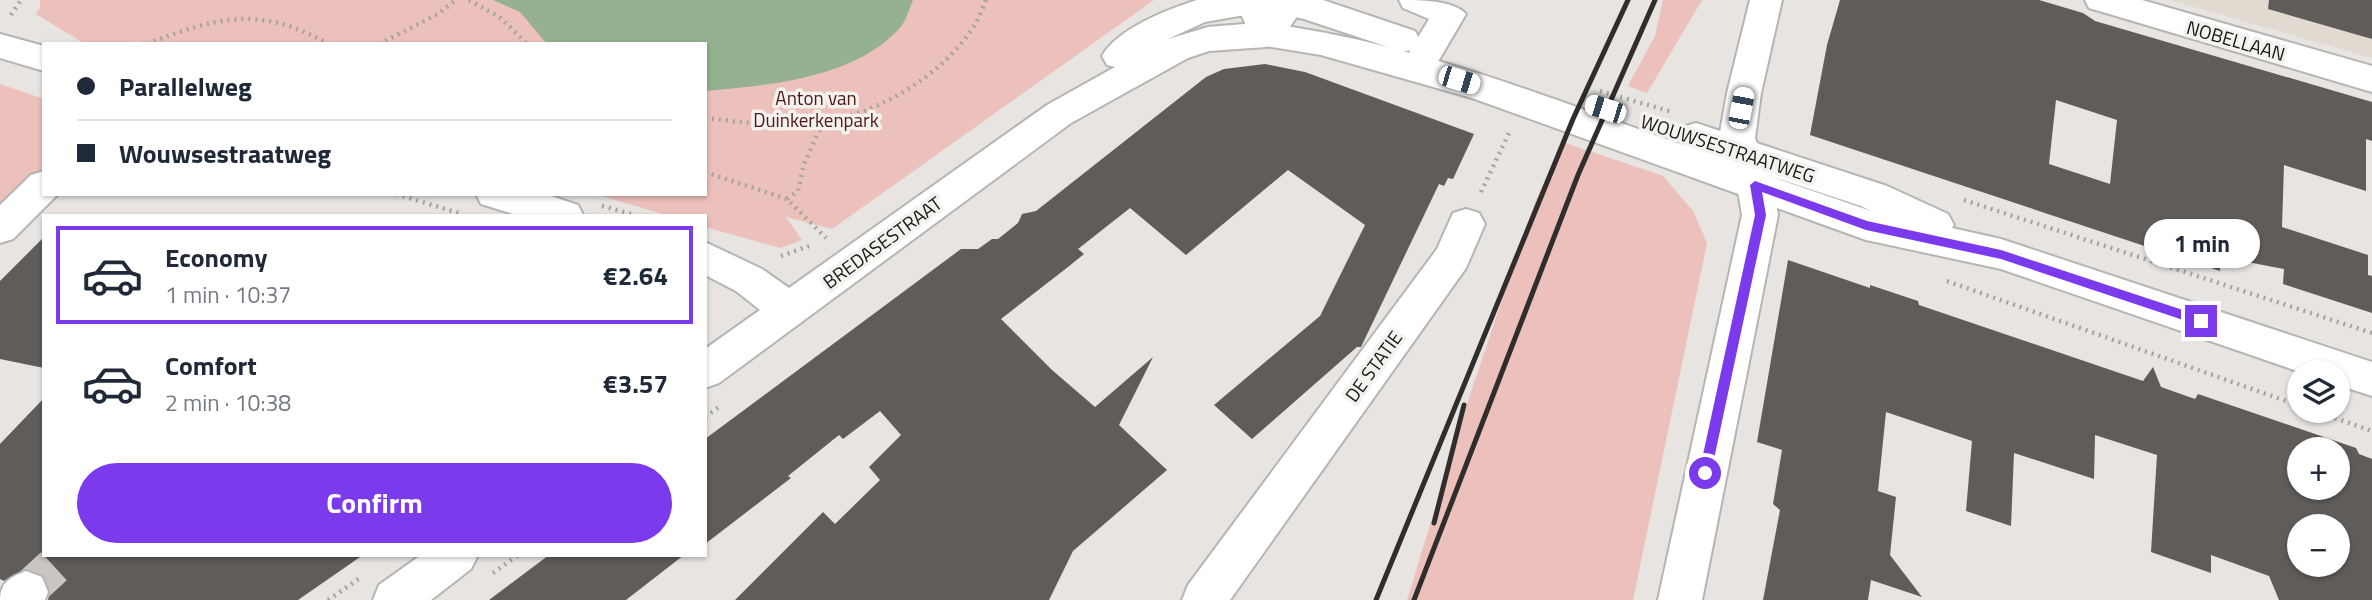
<!DOCTYPE html>
<meta charset="utf-8">
<style>
:root{--surface:#fff;--page:#f2f2f3;--text:#1f2937;--muted:#747a83;--line:#e0e1e3;--accent:#7c3aed}
body{margin:0;font-family:"Titillium Web",sans-serif;background:var(--page);color:var(--text);height:100vh;display:flex;flex-direction:column;font-size:26px;white-space:nowrap}
*{box-sizing:border-box;margin:0}
p{font-size:23px;color:var(--muted)}
.icon{flex:none;width:38px;height:38px;fill:none;stroke:currentColor;stroke-width:2;stroke-linecap:round;stroke-linejoin:round}
.map{position:relative;flex:1;overflow:hidden}
.side{position:absolute;left:42px;top:214px;width:665px;height:343px;display:flex;flex-direction:column;background:var(--surface);border-radius:0px;box-shadow:0 2px 5px #0004}
.side>*{flex:none}
.banner{position:absolute;left:42px;top:42px;width:665px;height:154px;border-radius:0px;box-shadow:0 2px 5px #0004;display:grid;align-content:center;height:154px;padding:0 35px;background:var(--surface)}
.fabs{position:absolute;left:2287px;top:360px;display:grid;gap:14px}
.fabs a{display:grid;place-items:center;width:63px;height:63px;border-radius:50%;background:var(--surface);box-shadow:0 2px 5px #0004;font-size:35px}
.end{position:absolute;width:32px;height:32px;margin:-16px;border:9px solid #7c3aed;background:#fff;box-shadow:0 0 0 4px #fff}
.from{border-radius:50%}
.bubble{position:absolute;height:49px;border-radius:24px;background:var(--surface);box-shadow:0 2px 5px #0004;font-size:23px;font-weight:700;line-height:49px;text-align:center}
.car{position:absolute;width:21px;height:42px;margin:-21px -10px;border-radius:9px;box-shadow:0 0 5px 2px #0007;background:linear-gradient(#fff 24%,#345 0 40%,#fff 0 76%,#345 0 86%,#fff 0)}
.banner b{display:flex;align-items:center;gap:24px;height:66px;font-size:26px}
.banner b+b{border-top:2px solid var(--line)}
.banner i{width:18px;height:18px;background:var(--text)}
ul{padding:12px 0 0;list-style:none}
li{display:flex;align-items:center;gap:21px;height:98px;margin:0 14px 10px;padding:0 21px;border:4px solid transparent;border-radius:0px}
li div{flex:1}
li b{display:block;font-size:26px}
li em{font-style:normal;font-weight:700}
li.active{border-color:var(--accent)}
li>.icon{width:63px;height:63px;stroke-width:1.5}
.button{display:flex;gap:14px;margin-top:auto;padding:14px 35px}
.button a{flex:1;height:80px;border-radius:42px;background:var(--accent);color:#fff;font-size:28px;font-weight:700;line-height:80px;text-align:center}
.map>svg:first-child{display:block}
</style>
<div class="map">
<svg width="2372" height="600" viewBox="0 0 2372 600">
<rect width="100%" height="100%" fill="#e7e4e1"/>
<path fill="#e0dad0" d="M2170,0H2372V58Z"/>
<g fill="#ecc0bb">
<path d="M40,0H1154L832,229L786,217L802,240L780,248L705,227V215H666L595,194H705V44H146L137,41L132,44H85L36,14L40,8Z"/>
<path d="M1663,0H1702L1647,93L1628,86L1655,36Z"/>
<path d="M0,84L44,99V173L0,216Z"/>
<path d="M1563,142L1663,176L1693,211L1707,243L1633,600H1407L1471,392L1535,202Z"/>
</g>
<path fill="#95b18f" d="M493,0H913C909,9 906,22 899,29C852,79 770,85 705,91V44H547L520,12Z"/>
<g fill="#5f5c5a" fill-rule="evenodd">
<path d="M1840,0H2039L2083,13L2095,21L2372,102V141L2366,139V191L2284,165L2282,227L2368,255V275L2372,276V313L2283,284L2284,269L2221,257L2220,271L1810,135L1827,45ZM2056,100L2117,120L2110,184L2049,164Z"/>
<path d="M2269,0H2372V39L2268,9Z"/>
<path d="M1265,64L1305,72L1474,134L1453,179L1448,178L1444,186L1439,184L1361,347H1357L1252,439L1214,405L1320,316L1365,225L1288,170L1186,255L1130,208L1078,249L1084,254L1068,267L1001,319L1052,370L1095,407L1153,357L1119,425L1167,470L1073,551L1049,600H735L823,512L835,524L880,480L869,467L901,435L880,411L843,439L839,435L788,476L791,478L705,544V439L961,249H978L992,239H998L1018,223L1022,214L1036,211L1206,77L1224,69Z"/>
<path d="M44,237V368L0,359V281Z"/>
<path d="M1788,260L1870,288V285L1918,301L1919,305L2143,381L2153,367L2161,387L2195,399L2198,394L2356,448L2359,454L2372,459V600H2279L2269,576L2211,555V573L2151,552L2157,455L2095,435L2094,479L2014,453L2011,526L1966,511L1972,441L1886,412L1878,491L1896,497L1890,555L1922,597L1871,580L1868,600H1763L1780,510L1773,504L1782,450L1757,442ZM2300,450H2338V488H2300ZM2300,527H2338V565H2300Z"/>
<path d="M44,398V555H363L298,600H48L50,591L43,575L25,569L4,581L0,579V444Z"/>
<path d="M549,555H684L626,600H489Z"/>
</g>
<g fill="none" stroke-linecap="round" stroke-linejoin="round">
<path stroke="#c8c5c3" stroke-width="38" stroke-dasharray="38 19" stroke-linecap="butt" d="M26,592L66,555"/>
<g stroke="#b7b5b1" stroke-width="4">
<g id="minor">
<path d="M1197,0H1303L1305,5L1278,44L1266,47L1209,51L1188,58L1071,123L719,383L705,388V349L760,310L736,291L705,275V242L762,269L789,288L1047,105L1115,67L1107,65L1102,56C1117,29 1168,9 1197,0ZM1239,16H1263L1256,23L1208,27L1168,39L1205,22Z"/>
<path d="M1399,0C1420,0 1453,0 1466,14L1429,77L1417,81L1405,77L1400,68L1429,19L1403,8Z"/>
<path d="M1750,0H1782L1761,93L1755,138L1773,185L1778,215L1702,600H1658L1742,215L1737,185L1719,138L1727,93Z"/>
<path d="M2085,0H2142L2372,66V92L2089,8Z"/>
<path d="M0,34L44,46V71L0,58Z"/>
<path d="M44,171V194L57,195L13,239L0,243V205L31,175Z"/>
<path d="M476,194H545L578,205L583,215H516L481,204Z"/>
<path d="M1466,209L1479,213L1485,224L1466,268L1230,600H1182L1188,585L1437,249L1453,213Z"/>
<path d="M421,555H478L471,569L431,600H373L379,585Z"/>
<path d="M26,571L42,577L48,592L45,600H0C0,582 11,577 26,571Z"/>
</g>
</g>
<g stroke="#b7b5b1" stroke-width="4">
<g id="major">
<path d="M1235,0H1267L1278,25C1416,44 1552,99 1683,145L1678,137L1683,127L1696,123L1887,186L1948,214L1954,225L1952,228L2001,239L2372,362V396L2338,385V373H2303L2001,269L1866,240L1472,98L1321,55L1254,44ZM1758,172L1861,206L1871,211L1868,210Z"/>
<path d="M1273,0H1323L1415,31L1420,40L1415,49L1403,52L1304,19L1277,13Z"/>
</g>
</g>
<g stroke="#a5a3a0" stroke-width="4.5" stroke-dasharray="2 5" stroke-linecap="butt">
<path d="M469,0L501,18L527,44"/>
<path d="M11,15L21,0"/>
<path d="M147,44C216,17 261,5 328,44"/>
<path d="M379,44L438,14L456,0"/>
<path d="M1600,91L1672,112"/>
<path d="M705,118C743,122 785,129 824,122C879,113 941,76 972,29C978,21 982,10 986,0"/>
<path d="M705,172L787,199L826,238"/>
<path d="M1481,192L1509,133"/>
<path d="M396,194L462,214"/>
<path d="M787,199L798,191L804,164L823,122"/>
<path d="M1964,200L2372,333"/>
<path d="M602,206L635,215"/>
<path d="M781,256L809,246"/>
<path d="M1947,281L2300,406"/>
<path d="M2315,411L2372,431"/>
<path d="M705,417L719,407"/>
<path d="M493,573L518,555"/>
<path d="M328,600L360,578"/>
</g>
<use href="#minor" fill="#fff" fill-rule="evenodd"/>
<use href="#major" fill="#fff" fill-rule="evenodd"/>
<g stroke="#2f2e2c" stroke-width="5">
<path d="M1434,523L1464,405"/>
<path d="M1376,600L1573,119L1628,0"/>
<path d="M1414,600L1578,175L1655,0"/>
</g>
</g>
<path fill="#7c3aed" d="M1755,181L1867,221L2001,250L2201,316L2207,321L2201,326L2001,259L1866,230L1762,192L1766,215L1711,473L1705,479L1699,473L1755,215L1750,185Z"/>
<g text-anchor="middle" dominant-baseline="central" stroke-width="7" stroke-linejoin="round" paint-order="stroke">
<g font-size="19" fill="#191817" stroke="#f4f2ee">
<text transform="translate(2236 40) rotate(16)">NOBELLAAN</text>
<text transform="translate(1728 148) rotate(18)">WOUWSESTRAATWEG</text>
<text transform="translate(882 242) rotate(-36)">BREDASESTRAAT</text>
<text transform="translate(1373 366) rotate(-54)">DE STATIE</text>
</g>
<g font-size="19" fill="#511715" stroke="#f4f2ee">
<text x="816" y="97">Anton van<tspan x="816" dy="22">Duinkerkenpark</tspan></text>
</g>
</g>
</svg>
<div class="fabs">
<a><svg class="icon" aria-label="layers" viewBox="0 0 24 24"><path d="M12 4l9 5-9 5-9-5zM3 14l9 5 9-5"/></svg></a>
<a>+</a>
<a>−</a>
</div>
<i class="end from" style="left:1705px;top:473px"></i>
<i class="end" style="left:2201px;top:321px"></i>
<div class="bubble" style="left:2144px;top:219px;width:116px">1 min</div>
<i class="car" style="left:1459px;top:80px;rotate:107deg"></i>
<i class="car" style="left:1741px;top:108px;rotate:11deg"></i>
<i class="car" style="left:1605px;top:109px;rotate:288deg"></i>
<div class="banner">
<b><i class="from"></i>Parallelweg</b>
<b><i></i>Wouwsestraatweg</b>
</div>
<section class="side">
<ul>
<li class="active"><svg class="icon" aria-label="car" viewBox="0 0 24 24"><path d="M5 17H2v-5l4-1 3-4h7l3 4 3 1v5h-3M9 17h6M6 11h13"/><circle cx="7" cy="17" r="2"/><circle cx="17" cy="17" r="2"/></svg><div><b>Economy</b><p>1 min · 10:37</p></div><em>€2.64</em></li>
<li><svg class="icon" aria-label="car" viewBox="0 0 24 24"><path d="M5 17H2v-5l4-1 3-4h7l3 4 3 1v5h-3M9 17h6M6 11h13"/><circle cx="7" cy="17" r="2"/><circle cx="17" cy="17" r="2"/></svg><div><b>Comfort</b><p>2 min · 10:38</p></div><em>€3.57</em></li>
</ul>
<div class="button"><a>Confirm</a></div>
</section>
</div>
